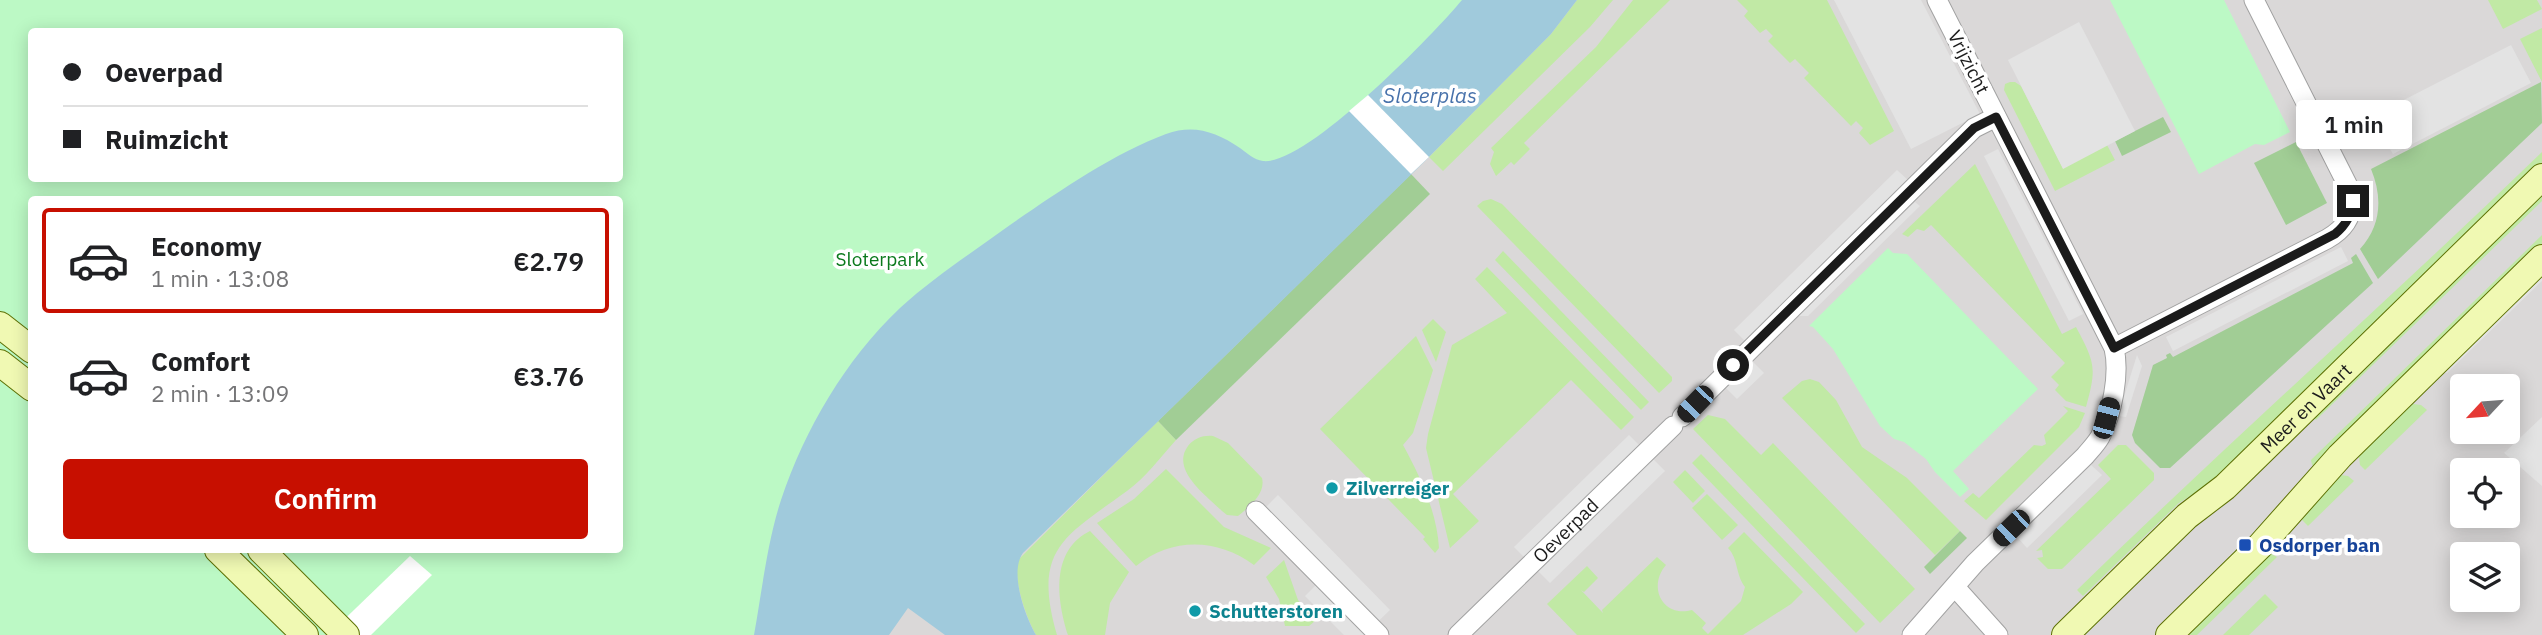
<!DOCTYPE html>
<meta charset="utf-8">
<style>
:root{--surface:#fff;--page:#f2f2f2;--text:#202124;--muted:#757577;--line:#e0e0e0;--accent:#c70f00}
body{margin:0;font-family:"IBM Plex Sans",sans-serif;background:var(--page);color:var(--text);height:100vh;display:flex;flex-direction:column;font-size:26px;white-space:nowrap}
*{box-sizing:border-box;margin:0}
p{font-size:23px;color:var(--muted)}
.icon{flex:none;width:38px;height:38px;fill:none;stroke:currentColor;stroke-width:2;stroke-linecap:round;stroke-linejoin:round}
.map{position:relative;flex:1;overflow:hidden}
.details{position:absolute;left:28px;top:196px;width:595px;height:357px;display:flex;flex-direction:column;background:var(--surface);border-radius:7px;box-shadow:0 4px 18px #0003}
.details>*{flex:none}
.top-card{position:absolute;left:28px;top:28px;width:595px;height:154px;border-radius:7px;box-shadow:0 4px 18px #0003;display:grid;align-content:center;height:154px;padding:0 35px;background:var(--surface)}
.needle{width:46px;rotate:244deg}
.fabs{position:absolute;left:2450px;top:374px;display:grid;gap:14px}
.fabs a{display:grid;place-items:center;width:70px;height:70px;border-radius:7px;background:var(--surface);box-shadow:0 4px 18px #0003;font-size:35px}
.end{position:absolute;width:32px;height:32px;margin:-16px;border:9px solid #1b1b1b;background:#fff;box-shadow:0 0 0 4px #fff}
.from{border-radius:50%}
.bubble{position:absolute;height:49px;border-radius:7px;background:var(--surface);box-shadow:0 4px 18px #0003;font-size:23px;font-weight:600;line-height:49px;text-align:center}
.car{position:absolute;width:21px;height:42px;margin:-21px -10px;border-radius:9px;box-shadow:0 0 5px 2px #0007;background:linear-gradient(#222 24%,#8ab4d8 0 40%,#222 0 76%,#8ab4d8 0 86%,#222 0)}
.top-card b{display:flex;align-items:center;gap:24px;height:66px;font-size:26px}
.top-card b+b{border-top:2px solid var(--line)}
.top-card i{width:18px;height:18px;background:var(--text)}
ul{padding:12px 0 0;list-style:none}
li{display:flex;align-items:center;gap:21px;height:105px;margin:0 14px 10px;padding:0 21px;border:4px solid transparent;border-radius:7px}
li div{flex:1}
li b{display:block;font-size:26px}
li em{font-style:normal;font-weight:600}
li.current{border-color:var(--accent)}
li>.icon{width:63px;height:63px;stroke-width:1.5}
.action{display:flex;gap:14px;margin-top:auto;padding:14px 35px}
.action a{flex:1;height:80px;border-radius:7px;background:var(--accent);color:#fff;font-size:28px;font-weight:600;line-height:80px;text-align:center}
.map>svg:first-child{display:block}
</style>
<div class="map">
<svg width="2542" height="635" viewBox="0 0 2542 635">
<rect width="100%" height="100%" fill="#edeae1"/>
<path fill="#dad8d8" fill-rule="evenodd" d="M1523,0H2542V635H829ZM2462,387H2508V432H2462ZM2462,471H2508V516H2462ZM2462,555H2508V600H2462Z"/>
<g fill="#c1e9a5">
<path d="M1577,0H1613L1590,27L1443,171L1429,157L1551,34Z"/>
<path d="M1633,0H1670L1524,143L1530,149L1514,165L1511,162L1496,176L1490,164L1494,152L1491,148L1596,47Z"/>
<path d="M1737,0H1827L1894,131L1870,145L1859,133L1863,128L1856,121L1851,126L1804,78L1809,73L1795,59L1790,63L1768,41L1773,36L1766,29L1760,33L1744,16L1748,11Z"/>
<path d="M2488,0H2537L2542,9L2503,29Z"/>
<path d="M2542,28V82L2520,39Z"/>
<path d="M2010,82H2015L2021,86L2063,168L2107,145L2115,160L2055,191L2004,90L2005,84Z"/>
<path d="M2542,152V168L2215,480L2179,503L2083,596L2077,590C2230,441 2389,300 2542,152Z"/>
<path d="M1975,164L2062,334L2076,327C2095,363 2097,367 2086,407L2066,401L2055,390L2059,385L2051,377L2065,363L1931,225L1924,231L1917,229L1908,237L1902,234Z"/>
<path d="M2542,185V201L2316,420L2310,414Z"/>
<path d="M1491,199L1502,204L1672,377V381L1659,393L1477,206L1483,201Z"/>
<path d="M2542,235V250L2315,466L2312,465L2311,460Z"/>
<path d="M1503,251L1649,402L1641,410L1495,260Z"/>
<path d="M1487,267L1634,417L1621,430L1571,380L1453,494L1479,521L1450,548L1426,448L1428,434L1452,345L1507,313L1475,279Z"/>
<path d="M1433,319L1446,332L1436,362L1422,330Z"/>
<path d="M1416,336L1433,370L1413,433L1403,445C1420,476 1437,512 1439,548L1435,553L1423,539L1425,537L1320,429Z"/>
<path d="M1810,379L1819,382L1836,400L1862,447L1907,478L1960,531L1935,555L1782,398L1802,381Z"/>
<path d="M2406,403L2421,405L2427,410L2365,470L2360,465L2358,450Z"/>
<path d="M2063,406L2085,413L2079,427L1986,520L1964,501L1973,493L1979,498L2034,445L2042,446L2046,444L2044,435L2068,411Z"/>
<path d="M1708,415L1725,419L1761,455L1773,443L1915,589L1880,623L1693,429Z"/>
<path d="M1158,421L1176,440C1160,458 1146,477 1127,491C1064,537 1032,549 1057,635H1036C1026,617 1013,580 1018,560Z"/>
<path d="M1213,436L1228,443L1262,478C1266,494 1249,507 1238,516L1227,515L1222,511C1207,496 1170,470 1188,446C1194,438 1204,435 1213,436Z"/>
<path d="M2118,445H2126L2154,473V480L2062,569H2048L2037,558L2043,557L2042,550L2036,551L2111,479L2098,465Z"/>
<path d="M1701,454L1865,624L1856,633L1692,463Z"/>
<path d="M1166,469L1224,527L1271,548L1254,565C1217,538 1172,537 1136,566L1097,523L1134,499Z"/>
<path d="M1685,470L1705,491L1693,503L1673,482Z"/>
<path d="M2334,474L2348,476L2354,481L2308,526L2296,514Z"/>
<path d="M1707,494L1738,525L1722,540L1692,508Z"/>
<path d="M1090,531L1129,572L1110,603L1105,635H1068C1057,600 1050,551 1090,531Z"/>
<path d="M1744,532L1803,592L1791,604L1743,635H1577L1547,604L1587,566L1598,578L1584,592L1581,590L1603,613L1602,610L1657,557L1666,565C1647,587 1663,618 1692,610L1706,623L1702,628L1708,634L1741,601L1745,587C1735,574 1739,560 1728,548Z"/>
<path d="M2264,550L2277,557L2197,635H2177Z"/>
<path d="M1284,560L1298,600L1315,621L1309,626H1285L1279,599L1266,577Z"/>
<path d="M2265,594L2278,607L2249,635H2223Z"/>
</g>
<g fill="#a1cd95">
<path d="M2541,82L2542,123L2378,279L2360,249C2381,226 2383,198 2371,169Z"/>
<path d="M2163,117L2171,132L2122,156L2115,141Z"/>
<path d="M2296,142L2327,203L2286,225L2254,163Z"/>
<path d="M1411,174L1430,194L1176,440L1158,421Z"/>
<path d="M2356,254L2373,283L2170,468H2160L2135,443L2132,435L2153,365L2167,358L2166,355L2170,353L2173,357L2353,263L2351,258Z"/>
<path d="M1960,531L1967,538L1930,574L1924,567Z"/>
</g>
<g fill="#bcf9c5" fill-rule="evenodd">
<path d="M0,0H1501L861,635H0ZM32,32H620V178H32ZM32,200H620V550H32Z"/>
<path d="M2110,0H2224L2290,132L2264,145L2255,144L2199,174Z"/>
<path d="M1888,248L1893,253L1907,254L2038,389L1953,471L1969,489L1960,497L1935,472L1926,459L1904,442L1894,439L1880,426L1833,349L1813,327L1809,326Z"/>
</g>
<g fill="#e3e3e3">
<path d="M1834,0H1921L1980,114L1911,149Z"/>
<path d="M2079,22L2135,131L2063,169L2008,60Z"/>
<path d="M2511,45L2531,83L2393,154L2385,141L2367,149L2355,125Z"/>
<path d="M1998,149L2083,314L2069,321L1984,156Z"/>
<path d="M1897,170L1909,181L1745,341L1734,330Z"/>
<path d="M1915,202L1920,206L1808,316H1798Z"/>
<path d="M2341,247L2348,261L2173,351L2166,337Z"/>
<path d="M2542,267V281L2447,373H2433Z"/>
<path d="M2137,355L2142,366L2126,417L2118,416Z"/>
<path d="M1752,361L1764,373L1737,399L1725,387Z"/>
<path d="M2542,417V486L2504,453Z"/>
<path d="M1629,435L1665,471L1550,583L1514,547Z"/>
<path d="M2091,465L2102,475L2027,548L2017,537Z"/>
<path d="M1278,495L1390,610L1364,635H1344L1305,596L1316,585L1253,520Z"/>
</g>
<path fill="#a0cadc" d="M1462,0H1577L1551,34L1424,162L1023,553C1009,572 1025,616 1036,635H945L908,608L889,635H754C762,591 767,543 781,500C805,429 845,360 900,308C934,277 973,252 1010,225C1055,194 1114,153 1166,134C1194,124 1216,132 1240,148C1247,153 1254,160 1263,161C1306,166 1433,35 1462,0Z"/>
<g fill="#fff">
<path d="M1368,95L1429,157L1411,174L1349,111Z"/>
<path d="M410,556L432,575L371,635H328Z"/>
</g>
<g fill="none" stroke-linecap="round" stroke-linejoin="round">
<g stroke="#a2a2a2" stroke-width="21">
<g id="street">
<path d="M2114,348L2327,239C2348,227 2356,212 2349,188L2254,0"/>
<path d="M1682,417L1974,128L1996,117"/>
<path d="M1256,511L1379,635"/>
<path d="M1955,587L1998,635"/>
<path id="s1" d="M1458,635L1673,426"/>
<path d="M1912,635L1975,563L2085,456C2090,450 2096,444 2100,437C2112,414 2120,374 2114,348L1937,0"/>
</g>
</g>
<g stroke="#5d7104" stroke-width="28">
<g id="secondary">
<path d="M0,325L32,350"/>
<path d="M0,363L32,388"/>
<path d="M218,550L305,635"/>
<path d="M261,550L346,635"/>
<path id="s2" d="M2065,635L2187,516L2225,487L2542,177"/>
<path d="M2169,635L2260,546L2340,456L2542,258"/>
</g>
</g>
<use href="#street" stroke="#fff" stroke-width="19"/>
<use href="#secondary" stroke="#f0f9b3" stroke-width="26"/>
</g>
<g fill="none" stroke-linecap="round" stroke-linejoin="round">
<path stroke="#1b1b1b" stroke-width="9" d="M1733,365L1974,128L1996,117L2114,348L2335,234C2346,225 2352,215 2353,201"/>
</g>
<g fill="#0f9aa8" stroke="#fff" stroke-width="2.5">
<circle cx="1332" cy="488" r="7"/>
<circle cx="1195" cy="611" r="7"/>
</g>
<rect fill="#1a4fb4" stroke="#fff" stroke-width="2.5" x="2238" y="538" width="14" height="14" rx="3.5"/>
<g text-anchor="middle" dominant-baseline="central" stroke-width="7" stroke-linejoin="round" paint-order="stroke">
<g font-size="19" fill="#1b1b1b" stroke="#fff">
<text transform="translate(1969 62) rotate(63)">Vrijzicht</text>
<text stroke="none"><textPath href="#s2" startOffset="331">Meer en Vaart</textPath></text>
<text stroke="none"><textPath href="#s1" startOffset="150">Oeverpad</textPath></text>
</g>
<g font-size="19" fill="#0a791c" stroke="#fff">
<text x="880" y="259">Sloterpark</text>
</g>
<g font-size="19" font-weight="bold" fill="#0d838f" stroke="#fff" text-anchor="start">
<text x="1346" y="488">Zilverreiger</text>
<text x="1209" y="611">Schutterstoren</text>
</g>
<g font-size="19" font-weight="bold" fill="#164399" stroke="#fff" text-anchor="start">
<text x="2259" y="545">Osdorper ban</text>
</g>
<g font-size="21" font-style="italic" fill="#4872ab" stroke="#fff">
<text x="1430" y="95">Sloterplas</text>
</g>
</g>
</svg>
<div class="fabs">
<a><svg class="needle" viewBox="-14 -14 28 28"><path d="M0-13l5 13h-10z" fill="#e53935"/><path d="M0 13l5-13h-10z" fill="#757577"/></svg></a>
<a><svg class="icon" aria-label="locate" viewBox="0 0 24 24"><circle cx="12" cy="12" r="6"/><path d="M12 2v4M12 18v4M2 12h4M18 12h4"/></svg></a>
<a><svg class="icon" aria-label="layers" viewBox="0 0 24 24"><path d="M12 4l9 5-9 5-9-5zM3 14l9 5 9-5"/></svg></a>
</div>
<i class="end from" style="left:1733px;top:365px"></i>
<i class="end" style="left:2353px;top:201px"></i>
<div class="bubble" style="left:2296px;top:100px;width:116px">1 min</div>
<i class="car" style="left:1695px;top:404px;rotate:224deg"></i>
<i class="car" style="left:2106px;top:418px;rotate:15deg"></i>
<i class="car" style="left:2011px;top:528px;rotate:226deg"></i>
<div class="top-card">
<b><i class="from"></i>Oeverpad</b>
<b><i></i>Ruimzicht</b>
</div>
<section class="details">
<ul>
<li class="current"><svg class="icon" aria-label="car" viewBox="0 0 24 24"><path d="M5 17H2v-5l4-1 3-4h7l3 4 3 1v5h-3M9 17h6M6 11h13"/><circle cx="7" cy="17" r="2"/><circle cx="17" cy="17" r="2"/></svg><div><b>Economy</b><p>1 min · 13:08</p></div><em>€2.79</em></li>
<li><svg class="icon" aria-label="car" viewBox="0 0 24 24"><path d="M5 17H2v-5l4-1 3-4h7l3 4 3 1v5h-3M9 17h6M6 11h13"/><circle cx="7" cy="17" r="2"/><circle cx="17" cy="17" r="2"/></svg><div><b>Comfort</b><p>2 min · 13:09</p></div><em>€3.76</em></li>
</ul>
<div class="action"><a>Confirm</a></div>
</section>
</div>
